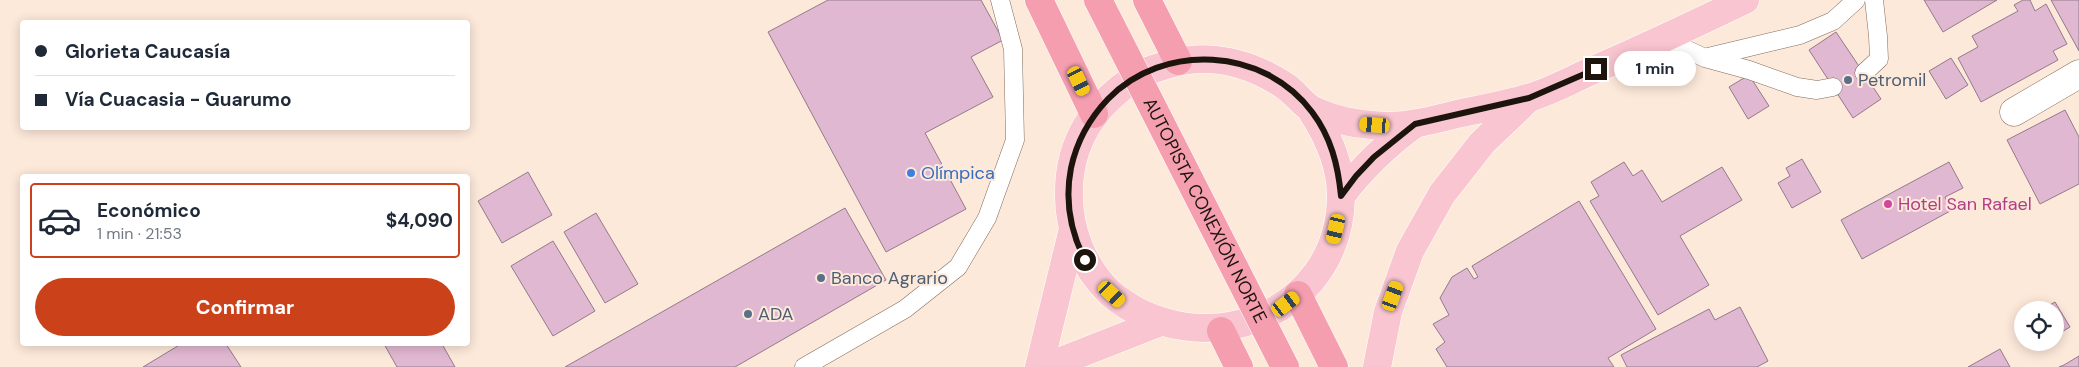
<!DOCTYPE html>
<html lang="es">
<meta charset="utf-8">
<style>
:root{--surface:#fff;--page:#f2f2f3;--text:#1f2937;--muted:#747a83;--line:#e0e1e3;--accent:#cb421a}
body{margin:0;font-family:"DM Sans",sans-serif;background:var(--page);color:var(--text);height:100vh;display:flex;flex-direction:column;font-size:19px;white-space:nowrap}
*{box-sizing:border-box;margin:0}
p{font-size:16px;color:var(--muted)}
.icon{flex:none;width:28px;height:28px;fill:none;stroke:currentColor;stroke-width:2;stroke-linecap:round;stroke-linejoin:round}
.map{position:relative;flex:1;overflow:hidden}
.drawer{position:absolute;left:20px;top:174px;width:450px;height:172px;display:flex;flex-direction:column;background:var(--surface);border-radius:5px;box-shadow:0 2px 12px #0003}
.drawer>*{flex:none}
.banner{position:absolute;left:20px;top:20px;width:450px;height:110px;border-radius:5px;box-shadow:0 2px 12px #0003;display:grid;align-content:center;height:110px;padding:0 15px;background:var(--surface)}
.tools{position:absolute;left:2014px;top:301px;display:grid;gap:10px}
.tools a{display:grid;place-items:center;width:50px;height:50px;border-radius:50%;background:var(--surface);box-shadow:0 2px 12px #0003;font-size:25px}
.end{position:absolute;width:22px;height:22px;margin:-11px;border:6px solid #1c140d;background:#fff;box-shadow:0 0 0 2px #fff}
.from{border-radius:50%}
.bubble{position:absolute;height:35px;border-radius:18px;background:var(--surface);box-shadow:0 2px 12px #0003;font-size:16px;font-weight:700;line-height:35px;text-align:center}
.car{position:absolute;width:15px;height:30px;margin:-15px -8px;border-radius:6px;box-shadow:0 0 4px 1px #0007;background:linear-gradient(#f5c518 24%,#345 0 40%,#f5c518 0 76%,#345 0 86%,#f5c518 0)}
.banner b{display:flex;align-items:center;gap:18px;height:48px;font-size:19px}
.banner b+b{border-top:1px solid var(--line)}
.banner i{width:12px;height:12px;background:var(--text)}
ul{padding:9px 0 0;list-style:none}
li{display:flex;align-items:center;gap:15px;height:75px;margin:0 10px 8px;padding:0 5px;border:2px solid var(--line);border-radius:5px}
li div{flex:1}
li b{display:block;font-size:19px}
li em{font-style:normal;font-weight:700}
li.selected{border-color:var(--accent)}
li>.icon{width:45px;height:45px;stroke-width:1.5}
.action{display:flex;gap:10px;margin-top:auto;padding:10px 15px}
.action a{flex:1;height:58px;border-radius:30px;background:var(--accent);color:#fff;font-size:20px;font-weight:700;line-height:58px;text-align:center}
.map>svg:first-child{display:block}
</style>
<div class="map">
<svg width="2079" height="367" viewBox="0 0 2079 367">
<rect width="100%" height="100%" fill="#fde9da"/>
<g fill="#e1b8d1" stroke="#937a8a">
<path d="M828,0H981L1003,40L971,57L993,97L925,133L966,209L886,252L768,32Z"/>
<path d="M1924,0H1997L1943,32Z"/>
<path d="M2023,0H2030L2035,11L2046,4L2067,44L2053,51L2058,60L1981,102L1958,58L1978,47L1972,36L2018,11L2014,5Z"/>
<path d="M2051,0H2079V51Z"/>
<path d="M1836,32L1881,99L1853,118L1809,50Z"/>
<path d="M1951,58L1968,85L1946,99L1929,71Z"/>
<path d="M1749,75L1769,106L1748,119L1729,87Z"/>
<path d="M2065,110L2079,137V184L2040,204L2007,140Z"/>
<path d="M1802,159L1821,192L1792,208L1778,183L1790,176L1786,168Z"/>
<path d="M1624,162L1633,176L1642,170L1662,202L1722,167L1742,200L1680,236L1709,285L1658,315L1590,201L1599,196L1591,182Z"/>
<path d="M1949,162L1963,188L1945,197L1952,210L1862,259L1841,220Z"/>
<path d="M528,172L552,215L502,243L478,201Z"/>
<path d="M1579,201L1656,329L1608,358L1614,367H1447L1436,349L1445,342L1433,324L1449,315L1440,298L1452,277L1467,268L1474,279L1478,277L1472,266Z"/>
<path d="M845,208L886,280L735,367H565Z"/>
<path d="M596,213L638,284L605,303L564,232Z"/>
<path d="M553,241L595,311L553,336L511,266Z"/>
<path d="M2055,302L2070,327L2055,336V310H2041Z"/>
<path d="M1740,307L1768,361L1757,367H1627L1621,355L1709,309L1715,320Z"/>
<path d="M181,344H226L241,367H143Z"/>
<path d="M384,344H442L455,367H397Z"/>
<path d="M2000,349L2010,367H1968Z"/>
<path d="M2079,356V367H2059L2064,365Z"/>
</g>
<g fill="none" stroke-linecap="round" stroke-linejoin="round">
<g stroke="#826c5b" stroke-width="19">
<g id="lane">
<path d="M1664,39L1705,58L1749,70L1797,87L1817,90L1833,87"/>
<path d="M1708,57L1800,35L1833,21L1856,0"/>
<path d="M1864,73L1879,59L1878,36L1874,0"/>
<path d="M804,367L905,309L958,267L987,218L1015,140L1013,49L1000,0"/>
</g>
</g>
<g stroke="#826c5b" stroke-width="29">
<path id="street" d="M2014,112L2079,74"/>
</g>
<g stroke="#fff" stroke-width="29">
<g id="primary">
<path d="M1311,110C1328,136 1341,164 1341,196C1340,318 1198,367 1110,293C1083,267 1068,229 1069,192C1069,139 1097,101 1141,74C1149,70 1157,68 1166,65C1208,52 1249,62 1285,86C1296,93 1303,106 1315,111C1336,121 1362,125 1386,126C1410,126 1434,120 1457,114C1481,109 1505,105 1528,98C1549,92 1569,81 1589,72C1642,49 1693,25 1745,0"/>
<path d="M1341,196C1362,168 1386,145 1415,124"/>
<path d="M1039,367L1073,229"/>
<path d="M1046,367L1158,323"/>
<path d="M1377,367L1388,312L1410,251L1442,194L1482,143L1529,98"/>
</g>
</g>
<g stroke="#fff" stroke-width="29">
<g id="highway">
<path d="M1039,0L1094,114"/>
<path d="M1147,0L1178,61"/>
<path d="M1298,295L1334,367"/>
<path d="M1221,331L1239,367"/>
</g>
</g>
<use href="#lane" stroke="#fff" stroke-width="18"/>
<use href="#street" stroke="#fff" stroke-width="28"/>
<use href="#primary" stroke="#f8c5d0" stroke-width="28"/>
<use href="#highway" stroke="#f49eb0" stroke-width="28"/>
<g stroke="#fff" stroke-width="29" stroke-linecap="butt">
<g id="highway-bridge">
<path id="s1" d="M1098,0L1285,367"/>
</g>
</g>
<use href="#highway-bridge" stroke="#f49eb0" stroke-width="28"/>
</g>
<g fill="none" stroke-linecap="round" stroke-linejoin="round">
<path stroke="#1c140d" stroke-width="6" d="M1085,260C1070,231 1065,199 1071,168C1077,140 1089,119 1108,99C1163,42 1264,47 1312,112C1331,137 1338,165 1341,196L1356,176L1374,157L1415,124L1529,98L1596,69"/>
</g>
<g fill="#5c6f8a" stroke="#fde9da" stroke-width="2">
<circle cx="1848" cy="80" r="5"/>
<circle cx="821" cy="278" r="5"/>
<circle cx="748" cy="314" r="5"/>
</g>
<circle fill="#3f7fe0" stroke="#fde9da" stroke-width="2" cx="911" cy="173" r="5"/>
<circle fill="#d1479c" stroke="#fde9da" stroke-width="2" cx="1888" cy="204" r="5"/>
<g text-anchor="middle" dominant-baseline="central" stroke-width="4" stroke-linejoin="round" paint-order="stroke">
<g font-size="18" fill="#4e5e75" stroke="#fde9da" text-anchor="start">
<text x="1858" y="80">Petromil</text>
<text x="831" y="278">Banco Agrario</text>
<text x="758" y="314">ADA</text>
</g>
<g font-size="18" fill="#366cbe" stroke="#fde9da" text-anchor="start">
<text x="921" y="173">Olímpica</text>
</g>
<g font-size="18" fill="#b23c85" stroke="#fde9da" text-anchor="start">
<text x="1898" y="204">Hotel San Rafael</text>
</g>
<g font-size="18" fill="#1c140d" stroke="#fde9da">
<text stroke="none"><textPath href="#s1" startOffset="236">AUTOPISTA CONEXIÓN NORTE</textPath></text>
</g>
</g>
</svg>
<div class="tools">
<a><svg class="icon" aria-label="locate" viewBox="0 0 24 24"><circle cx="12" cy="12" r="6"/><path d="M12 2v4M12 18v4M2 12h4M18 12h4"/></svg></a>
</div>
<i class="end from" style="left:1085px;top:260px"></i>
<i class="end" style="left:1596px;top:69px"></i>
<div class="bubble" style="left:1614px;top:51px;width:82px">1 min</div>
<i class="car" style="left:1079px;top:81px;rotate:154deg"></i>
<i class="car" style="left:1375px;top:125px;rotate:274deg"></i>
<i class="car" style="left:1336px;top:229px;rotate:193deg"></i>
<i class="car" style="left:1112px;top:294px;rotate:133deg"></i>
<i class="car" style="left:1393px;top:296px;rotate:20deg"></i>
<i class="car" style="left:1286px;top:304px;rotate:53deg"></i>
<div class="banner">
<b><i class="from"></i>Glorieta Caucasía</b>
<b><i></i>Vía Cuacasia - Guarumo</b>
</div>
<section class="drawer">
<ul>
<li class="selected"><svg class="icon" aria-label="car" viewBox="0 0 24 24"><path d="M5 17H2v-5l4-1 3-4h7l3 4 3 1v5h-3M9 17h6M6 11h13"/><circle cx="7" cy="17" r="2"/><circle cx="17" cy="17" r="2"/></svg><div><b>Económico</b><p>1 min · 21:53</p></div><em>$4,090</em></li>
</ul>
<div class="action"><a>Confirmar</a></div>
</section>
</div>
